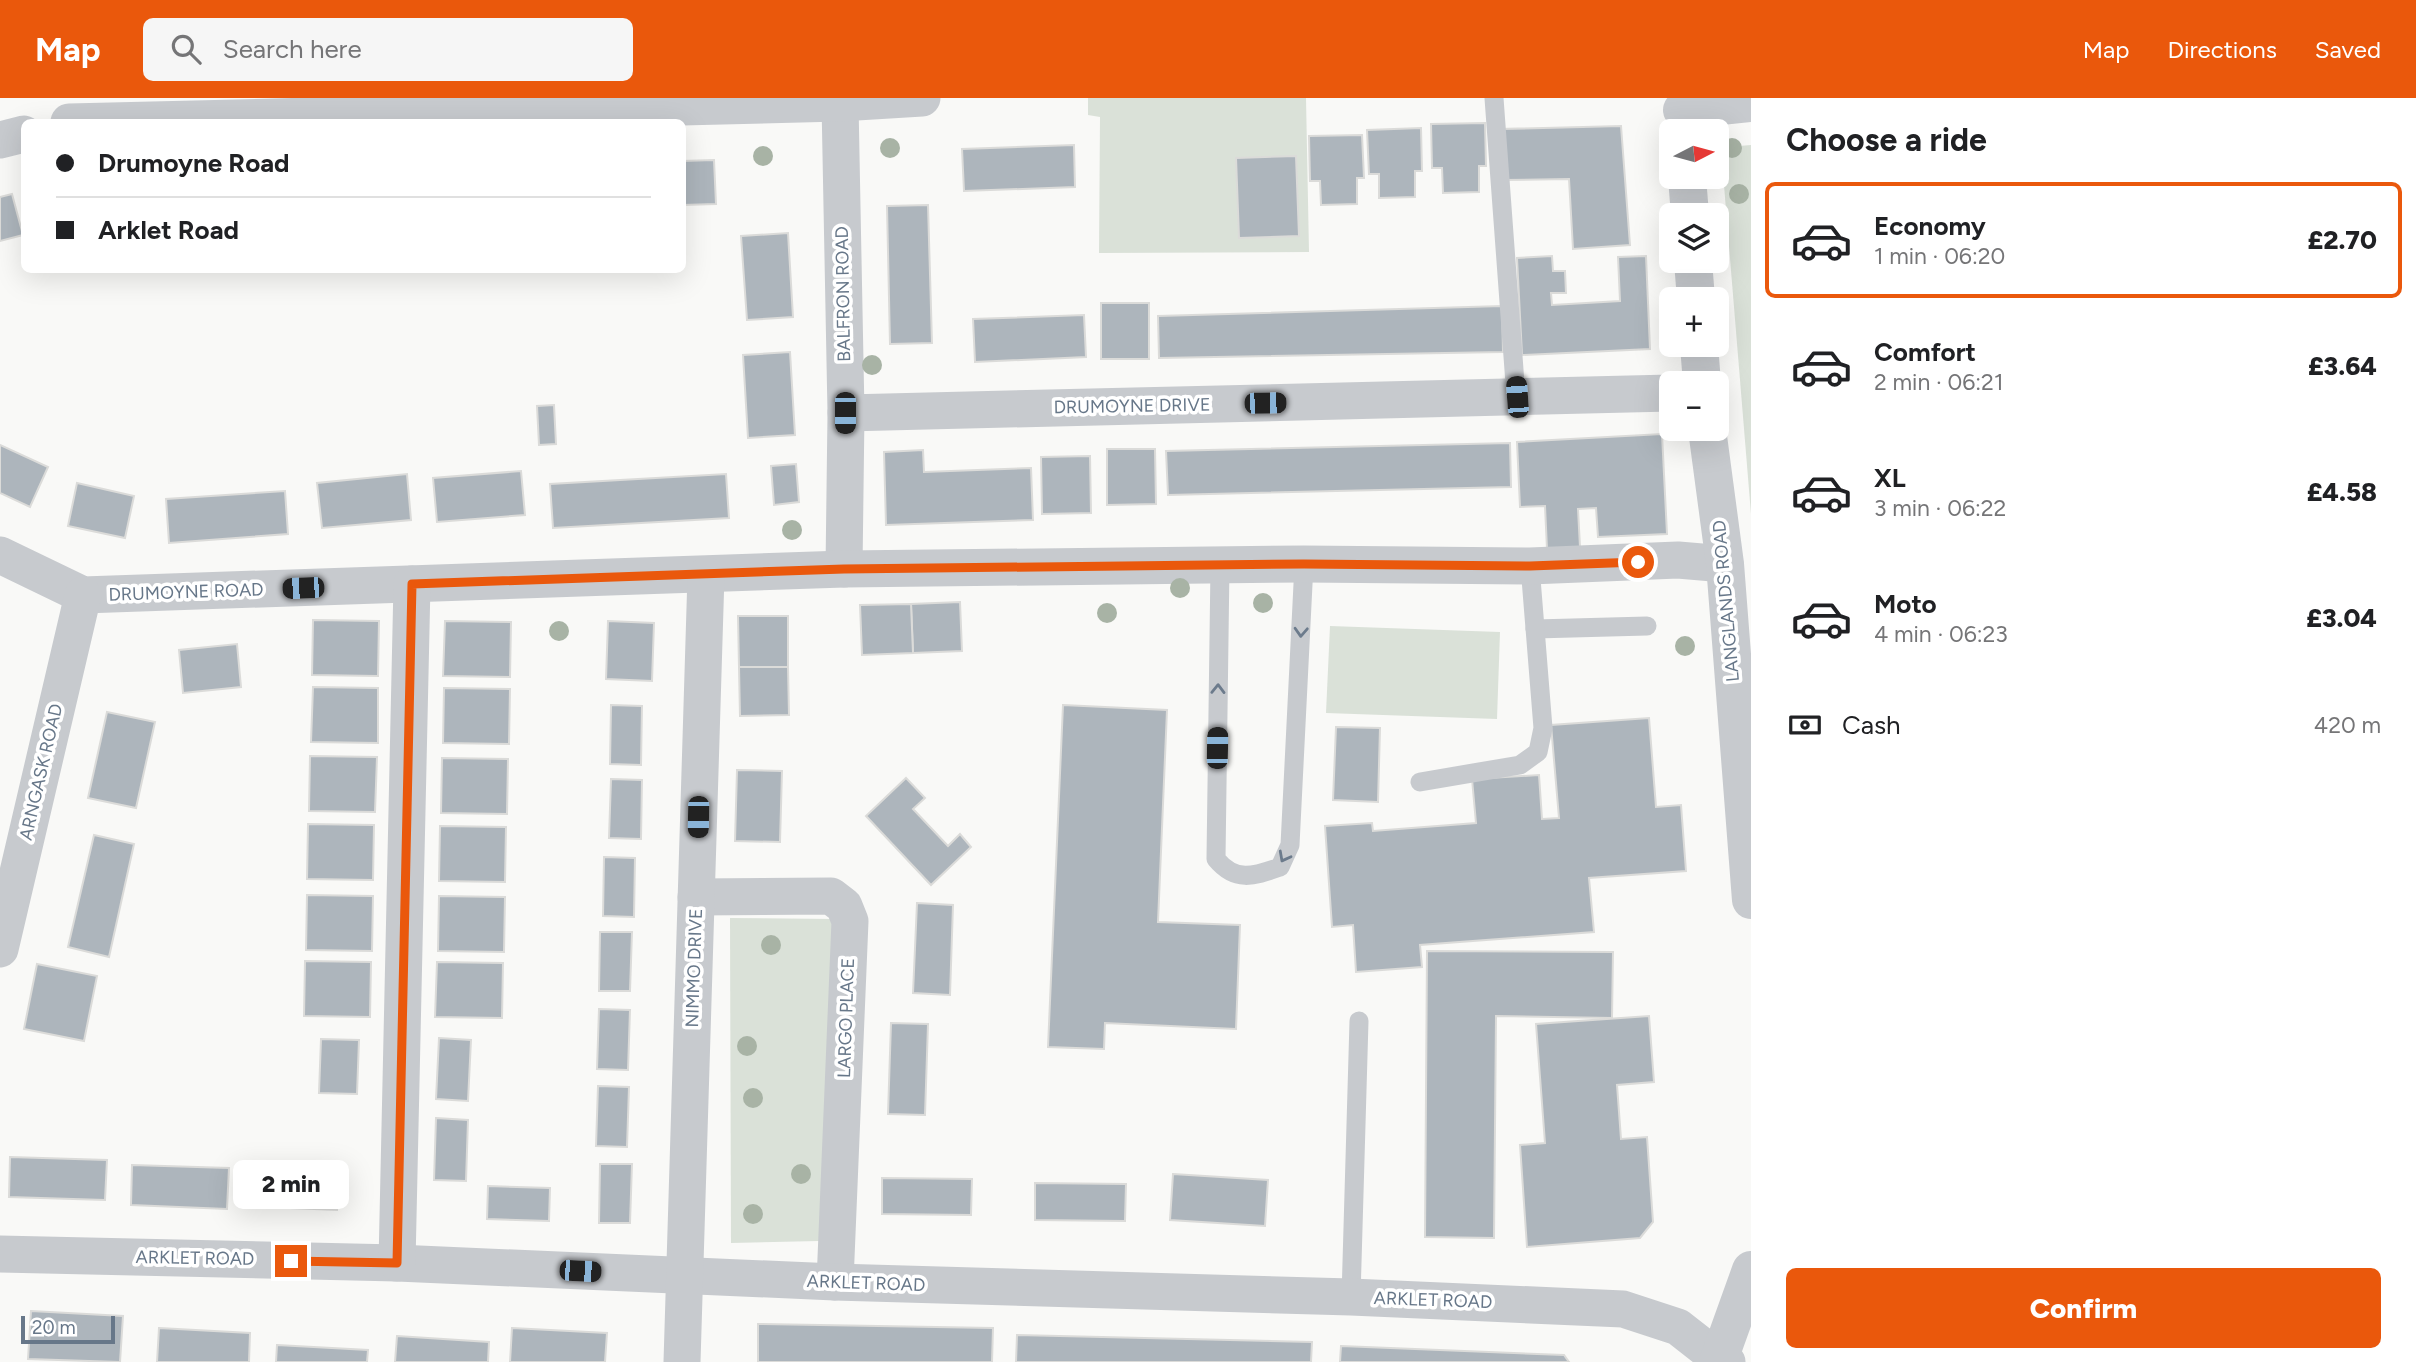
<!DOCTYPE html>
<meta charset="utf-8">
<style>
:root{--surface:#fff;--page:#f6f6f6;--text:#202124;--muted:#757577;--line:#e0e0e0;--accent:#ea580c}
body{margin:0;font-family:Figtree,sans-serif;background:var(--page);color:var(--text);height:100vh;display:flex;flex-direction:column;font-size:26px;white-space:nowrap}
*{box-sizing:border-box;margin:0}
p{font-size:23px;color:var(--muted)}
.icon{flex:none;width:38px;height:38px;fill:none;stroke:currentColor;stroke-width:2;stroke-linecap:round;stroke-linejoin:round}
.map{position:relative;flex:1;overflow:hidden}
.drawer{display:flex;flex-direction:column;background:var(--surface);width:665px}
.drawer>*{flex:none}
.banner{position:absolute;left:21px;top:21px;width:665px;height:154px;border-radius:10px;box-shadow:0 7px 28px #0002;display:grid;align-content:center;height:154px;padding:0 35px;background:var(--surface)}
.needle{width:46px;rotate:84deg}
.controls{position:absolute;left:1659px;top:21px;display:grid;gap:14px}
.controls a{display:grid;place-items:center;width:70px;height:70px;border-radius:10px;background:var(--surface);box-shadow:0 7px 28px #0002;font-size:35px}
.scale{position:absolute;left:21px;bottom:18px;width:94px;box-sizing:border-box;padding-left:7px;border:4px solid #677789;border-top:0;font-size:19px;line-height:24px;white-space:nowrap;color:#677789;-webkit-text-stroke:5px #fff;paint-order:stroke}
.end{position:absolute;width:32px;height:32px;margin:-16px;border:9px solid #ea580c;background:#fff;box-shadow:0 0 0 4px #fff}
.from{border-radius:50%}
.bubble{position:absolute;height:49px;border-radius:10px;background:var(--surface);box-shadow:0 7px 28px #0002;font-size:23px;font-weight:800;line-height:49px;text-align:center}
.car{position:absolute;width:21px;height:42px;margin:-21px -10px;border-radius:9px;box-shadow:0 0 5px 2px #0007;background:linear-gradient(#222 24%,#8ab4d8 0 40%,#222 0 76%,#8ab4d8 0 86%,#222 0)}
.banner b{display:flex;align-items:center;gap:24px;height:66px;font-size:26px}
.banner b+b{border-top:2px solid var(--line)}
.banner i{width:18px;height:18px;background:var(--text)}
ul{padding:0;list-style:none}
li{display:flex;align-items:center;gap:21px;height:116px;margin:0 14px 10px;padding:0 21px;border:4px solid transparent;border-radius:10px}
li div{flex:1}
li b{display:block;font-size:26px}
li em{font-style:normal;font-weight:800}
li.selected{border-color:var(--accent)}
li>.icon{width:63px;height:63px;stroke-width:1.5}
h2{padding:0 35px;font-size:32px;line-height:84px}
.pay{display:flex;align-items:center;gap:18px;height:77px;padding:0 35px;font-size:26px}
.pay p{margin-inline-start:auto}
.button{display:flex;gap:14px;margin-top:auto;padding:14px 35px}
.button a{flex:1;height:80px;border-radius:10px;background:var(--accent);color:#fff;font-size:28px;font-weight:800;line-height:80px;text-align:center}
header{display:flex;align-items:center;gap:42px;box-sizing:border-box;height:98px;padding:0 35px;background:var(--accent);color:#fff}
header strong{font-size:33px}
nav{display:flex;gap:38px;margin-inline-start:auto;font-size:24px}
.search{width:490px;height:63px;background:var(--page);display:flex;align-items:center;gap:18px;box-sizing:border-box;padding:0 24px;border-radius:10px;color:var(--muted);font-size:26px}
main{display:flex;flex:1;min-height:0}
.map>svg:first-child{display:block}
</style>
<header>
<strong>Map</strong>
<div class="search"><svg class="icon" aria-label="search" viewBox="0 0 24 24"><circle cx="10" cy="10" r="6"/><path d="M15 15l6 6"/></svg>Search here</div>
<nav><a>Map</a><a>Directions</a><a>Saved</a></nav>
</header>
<main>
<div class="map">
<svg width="1751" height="1264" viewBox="0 0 1751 1264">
<rect width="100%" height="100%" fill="#f9f9f7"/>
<g fill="#dae1d8">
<path d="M1088,0H1306L1309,154L1099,155L1100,19L1088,17Z"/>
<path d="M1751,47V416L1723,75L1727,49Z"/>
<path d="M1330,528L1500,534L1497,621L1326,615Z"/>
<path d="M730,820L834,821L819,1143L731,1145Z"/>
</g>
<g fill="#adb5bc" stroke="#dbdbd9" stroke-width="2">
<path d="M1485,25L1486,68H1479V94L1443,95L1442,70H1432L1431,26Z"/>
<path d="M1621,28L1630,147L1573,151L1569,81L1504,82L1501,31Z"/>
<path d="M1421,30L1422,73H1415V99L1379,100V76H1369L1367,32Z"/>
<path d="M1362,37L1364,80H1357V106L1321,107L1320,83H1310L1309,38Z"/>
<path d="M1074,47L1075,89L964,93L962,51Z"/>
<path d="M1296,58L1299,138L1239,140L1236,60Z"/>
<path d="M714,62L716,106L682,107V63Z"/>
<path d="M12,96L23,137L0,143V99Z"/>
<path d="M928,107L932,245L890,246L887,108Z"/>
<path d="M788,135L793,219L747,222L741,138Z"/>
<path d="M1552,158L1553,173H1565L1566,195H1551L1552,207L1620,203L1618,159L1646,158L1650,251L1522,257L1517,160Z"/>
<rect x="1101" y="205" width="48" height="56"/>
<path d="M1502,208L1503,254L1159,260L1158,218Z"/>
<path d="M1084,217L1086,259L975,264L973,221Z"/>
<path d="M790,254L795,337L748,340L743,257Z"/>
<path d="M554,307L556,346L539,347L537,308Z"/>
<path d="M1662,336L1667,436L1598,439L1596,410L1578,411L1580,449L1547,451L1545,408L1520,409L1517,344Z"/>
<path d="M1510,345L1511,389L1168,397L1166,353Z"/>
<path d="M0,347L48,369L30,409L0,395Z"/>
<path d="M1107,351H1155L1156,406L1107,407Z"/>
<path d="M923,352L924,374L1031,370L1033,422L886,427L884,354Z"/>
<path d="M1090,358L1091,415L1042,416L1041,359Z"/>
<path d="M796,366L799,404L774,407L771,368Z"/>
<path d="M521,373L525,417L437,424L433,380Z"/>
<path d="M407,376L411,422L322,430L317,385Z"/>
<path d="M726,376L729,420L553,430L550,386Z"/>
<path d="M77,385L134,398L125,440L68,428Z"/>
<path d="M285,393L288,436L169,445L166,401Z"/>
<path d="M960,504L962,553L913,555L911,506Z"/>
<path d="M911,506L913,555L862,557L860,507Z"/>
<path d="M738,518H788V569H739Z"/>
<path d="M313,522L379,523L378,578L312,577Z"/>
<path d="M445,523L511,524L510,579L443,578Z"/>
<path d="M608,523L654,525L652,583L606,581Z"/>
<path d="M237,546L241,589L183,595L179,552Z"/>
<path d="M739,569H788L789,617L740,618Z"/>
<path d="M313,589L378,590V645L311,644Z"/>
<path d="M444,590L510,591L509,646L443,645Z"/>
<path d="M611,607L642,608L641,667L610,666Z"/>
<path d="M1063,607L1167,612L1158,824L1240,827L1236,931L1105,925L1104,951L1048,949Z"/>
<path d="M107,614L155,624L136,710L88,700Z"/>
<path d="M1649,620L1656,709L1681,707L1686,773L1589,780L1594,834L1420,847L1422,869L1356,874L1353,827L1332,829L1325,728L1372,725L1373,733L1476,725L1472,681L1539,677L1542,721L1559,720L1551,627Z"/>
<path d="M1336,629L1380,630L1378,704L1333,702Z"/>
<path d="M310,658L377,659L375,714L309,713Z"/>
<path d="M442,660L508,661L507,716L441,715Z"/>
<path d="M737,672L782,673L780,744L735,743Z"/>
<path d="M906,680L925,700L913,711L948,748L960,736L971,749L931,787L866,718Z"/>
<path d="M611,681L642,682L641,741L609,740Z"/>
<path d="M308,726L374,727L373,782L307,781Z"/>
<path d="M440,728L506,729L505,784L439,783Z"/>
<path d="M94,737L134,746L109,859L68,849Z"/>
<path d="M604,759L635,760L634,819L603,818Z"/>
<path d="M307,797L373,798L372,853L306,852Z"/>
<path d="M439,798L505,799L504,854L438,853Z"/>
<path d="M917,805L953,807L950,897L913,895Z"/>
<path d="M600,834H632L630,893H599Z"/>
<path d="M1427,853L1613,854L1612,920L1496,918L1494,1140L1425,1139Z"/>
<path d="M305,863L371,864L370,919L304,918Z"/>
<path d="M437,864L503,865L502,920L435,919Z"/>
<path d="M37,866L97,878L84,943L24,931Z"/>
<path d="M599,911L630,912L628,972L597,971Z"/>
<path d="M1649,918L1654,984L1617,987L1621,1041L1647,1039L1653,1124L1640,1140L1527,1149L1520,1047L1545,1045L1536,926Z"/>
<path d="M891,925L928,926L925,1017L888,1016Z"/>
<path d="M439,940L471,942L468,1003L436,1001Z"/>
<path d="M321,941L359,942L357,996L319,995Z"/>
<path d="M598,988L629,989L627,1049L596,1048Z"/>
<path d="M436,1020L468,1022L466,1083L434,1082Z"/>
<path d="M10,1059L107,1062L105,1102L9,1099Z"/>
<path d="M600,1066H632L630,1125H599Z"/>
<path d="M132,1067L229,1070L227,1111L131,1107Z"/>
<path d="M242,1068L338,1071L337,1112L240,1108Z"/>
<path d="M1173,1076L1268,1082L1265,1128L1170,1122Z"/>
<path d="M882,1080L972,1081L971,1117L882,1116Z"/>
<path d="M1035,1085L1126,1086L1125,1123L1035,1122Z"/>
<path d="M488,1088L550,1090L549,1123L487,1121Z"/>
<path d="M31,1213L123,1218L120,1264L28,1261Z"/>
<path d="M758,1226L993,1230L992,1264H758Z"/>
<path d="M159,1230L250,1235L249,1264H157Z"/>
<path d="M512,1230L607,1235L605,1264H510Z"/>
<path d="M1017,1237L1312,1244L1311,1264H1016Z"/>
<path d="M397,1238L489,1244L488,1264H395Z"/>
<path d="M277,1247L368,1252L367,1264H276Z"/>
<path d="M1341,1248L1564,1257L1569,1264H1340Z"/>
</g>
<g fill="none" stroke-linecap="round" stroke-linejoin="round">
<g stroke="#c7cace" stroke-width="19">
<path d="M1494,0L1516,299"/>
<path d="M1220,467L1216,761C1236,785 1254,778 1280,769L1290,747L1304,466"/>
<path d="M1535,531L1647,528"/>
<path d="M1420,684L1520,667L1538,654L1543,630L1530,468"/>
<path d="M1351,1199L1359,923"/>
</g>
<g stroke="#c7cace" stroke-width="37">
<path d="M840,5L846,315L844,471"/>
<path d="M69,24L840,5L922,0"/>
<path d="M0,42L24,36"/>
<path d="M846,315L1671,295"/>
<path d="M0,457L83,497L844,471L1304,466L1530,468L1678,462L1725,466"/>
<path d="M696,799L831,798L844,808L850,823L835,1184"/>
<path d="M0,851L83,497"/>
<path d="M0,1156L397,1165L835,1184L1351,1199L1623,1211L1678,1229L1719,1261L1727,1264"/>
<path d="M397,1165L412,486"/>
<path d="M682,1264L706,477"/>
</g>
<g stroke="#c7cace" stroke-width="38">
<path d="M1682,12L1751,5"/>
<path d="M1687,79L1690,117"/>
<path d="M1693,163L1696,201"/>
<path d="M1699,247L1702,285"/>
<path d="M1707,331L1725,466L1751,802"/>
<path d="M1718,1264L1751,1172"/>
</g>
</g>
<g fill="#a8b3a5">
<circle cx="890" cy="50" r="10"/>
<circle cx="1732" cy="50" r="10"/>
<circle cx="763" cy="58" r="10"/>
<circle cx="1739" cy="96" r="10"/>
<circle cx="872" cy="267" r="10"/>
<circle cx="792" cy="432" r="10"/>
<circle cx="1180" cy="490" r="10"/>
<circle cx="1263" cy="505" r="10"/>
<circle cx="1107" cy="515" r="10"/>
<circle cx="559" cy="533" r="10"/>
<circle cx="1685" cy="548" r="10"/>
<circle cx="771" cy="847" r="10"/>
<circle cx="747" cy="948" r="10"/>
<circle cx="753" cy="1000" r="10"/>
<circle cx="801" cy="1076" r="10"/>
<circle cx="753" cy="1116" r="10"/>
</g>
<defs><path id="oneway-chevron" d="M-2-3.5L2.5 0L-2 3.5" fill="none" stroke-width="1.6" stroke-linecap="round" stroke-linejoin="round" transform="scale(1.75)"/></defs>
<g stroke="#6c7b8c">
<use href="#oneway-chevron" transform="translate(1301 534) rotate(93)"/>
<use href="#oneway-chevron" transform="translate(1218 591) rotate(-89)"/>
<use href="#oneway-chevron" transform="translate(1284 759) rotate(118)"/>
</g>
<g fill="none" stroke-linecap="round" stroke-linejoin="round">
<path stroke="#ea580c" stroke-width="9" d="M291,1163L397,1165L412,486L844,471L1304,466L1530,468L1638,464"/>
</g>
<g text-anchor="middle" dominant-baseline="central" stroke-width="7" stroke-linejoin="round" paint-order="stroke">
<g font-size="18" fill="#677789" stroke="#fff">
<text transform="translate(843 196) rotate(-91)">BALFRON ROAD</text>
<text transform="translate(1132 308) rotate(-1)">DRUMOYNE DRIVE</text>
<text transform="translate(186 494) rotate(-2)">DRUMOYNE ROAD</text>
<text transform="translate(1726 503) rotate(-95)">LANGLANDS ROAD</text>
<text transform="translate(41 674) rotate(-77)">ARNGASK ROAD</text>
<text transform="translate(694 870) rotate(-88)">NIMMO DRIVE</text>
<text transform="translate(846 920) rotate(-88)">LARGO PLACE</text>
<text transform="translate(195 1160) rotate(1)">ARKLET ROAD</text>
<text transform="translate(866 1185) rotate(2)">ARKLET ROAD</text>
<text transform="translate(1433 1202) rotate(2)">ARKLET ROAD</text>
</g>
</g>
</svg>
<div class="controls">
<a><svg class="needle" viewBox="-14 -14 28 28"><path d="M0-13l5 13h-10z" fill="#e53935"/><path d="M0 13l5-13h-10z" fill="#757577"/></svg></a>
<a><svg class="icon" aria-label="layers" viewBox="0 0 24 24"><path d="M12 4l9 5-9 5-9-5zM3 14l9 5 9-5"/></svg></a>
<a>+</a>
<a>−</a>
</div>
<div class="scale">20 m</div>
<i class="end from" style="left:1638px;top:464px"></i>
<i class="end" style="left:291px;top:1163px"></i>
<div class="bubble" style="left:233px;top:1062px;width:116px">2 min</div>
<i class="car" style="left:1517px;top:299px;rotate:356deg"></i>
<i class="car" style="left:1265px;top:305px;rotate:89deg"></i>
<i class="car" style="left:845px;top:315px;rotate:180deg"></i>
<i class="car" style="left:303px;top:490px;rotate:268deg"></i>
<i class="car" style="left:1217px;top:650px;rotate:1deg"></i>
<i class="car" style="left:698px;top:719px;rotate:181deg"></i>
<i class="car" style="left:580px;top:1173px;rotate:93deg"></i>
<div class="banner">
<b><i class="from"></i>Drumoyne Road</b>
<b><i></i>Arklet Road</b>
</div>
</div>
<section class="drawer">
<h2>Choose a ride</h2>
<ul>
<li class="selected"><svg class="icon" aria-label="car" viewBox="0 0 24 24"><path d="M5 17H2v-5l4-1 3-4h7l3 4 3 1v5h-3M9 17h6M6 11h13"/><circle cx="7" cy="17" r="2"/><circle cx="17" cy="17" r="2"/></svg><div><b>Economy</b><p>1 min · 06:20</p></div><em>£2.70</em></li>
<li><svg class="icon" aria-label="car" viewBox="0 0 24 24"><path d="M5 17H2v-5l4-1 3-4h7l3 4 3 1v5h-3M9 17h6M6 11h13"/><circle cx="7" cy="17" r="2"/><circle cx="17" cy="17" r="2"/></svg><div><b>Comfort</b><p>2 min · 06:21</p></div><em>£3.64</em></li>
<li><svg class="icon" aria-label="car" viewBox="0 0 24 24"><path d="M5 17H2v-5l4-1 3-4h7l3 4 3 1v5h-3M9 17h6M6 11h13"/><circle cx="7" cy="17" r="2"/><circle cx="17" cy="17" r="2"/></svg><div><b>XL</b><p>3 min · 06:22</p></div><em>£4.58</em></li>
<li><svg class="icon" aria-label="car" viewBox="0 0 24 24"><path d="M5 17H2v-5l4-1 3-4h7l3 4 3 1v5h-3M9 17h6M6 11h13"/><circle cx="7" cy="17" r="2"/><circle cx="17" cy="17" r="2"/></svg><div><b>Moto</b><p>4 min · 06:23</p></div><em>£3.04</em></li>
</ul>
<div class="pay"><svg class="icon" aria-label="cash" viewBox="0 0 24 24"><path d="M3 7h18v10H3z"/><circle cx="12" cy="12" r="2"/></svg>Cash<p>420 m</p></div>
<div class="button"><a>Confirm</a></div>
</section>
</main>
